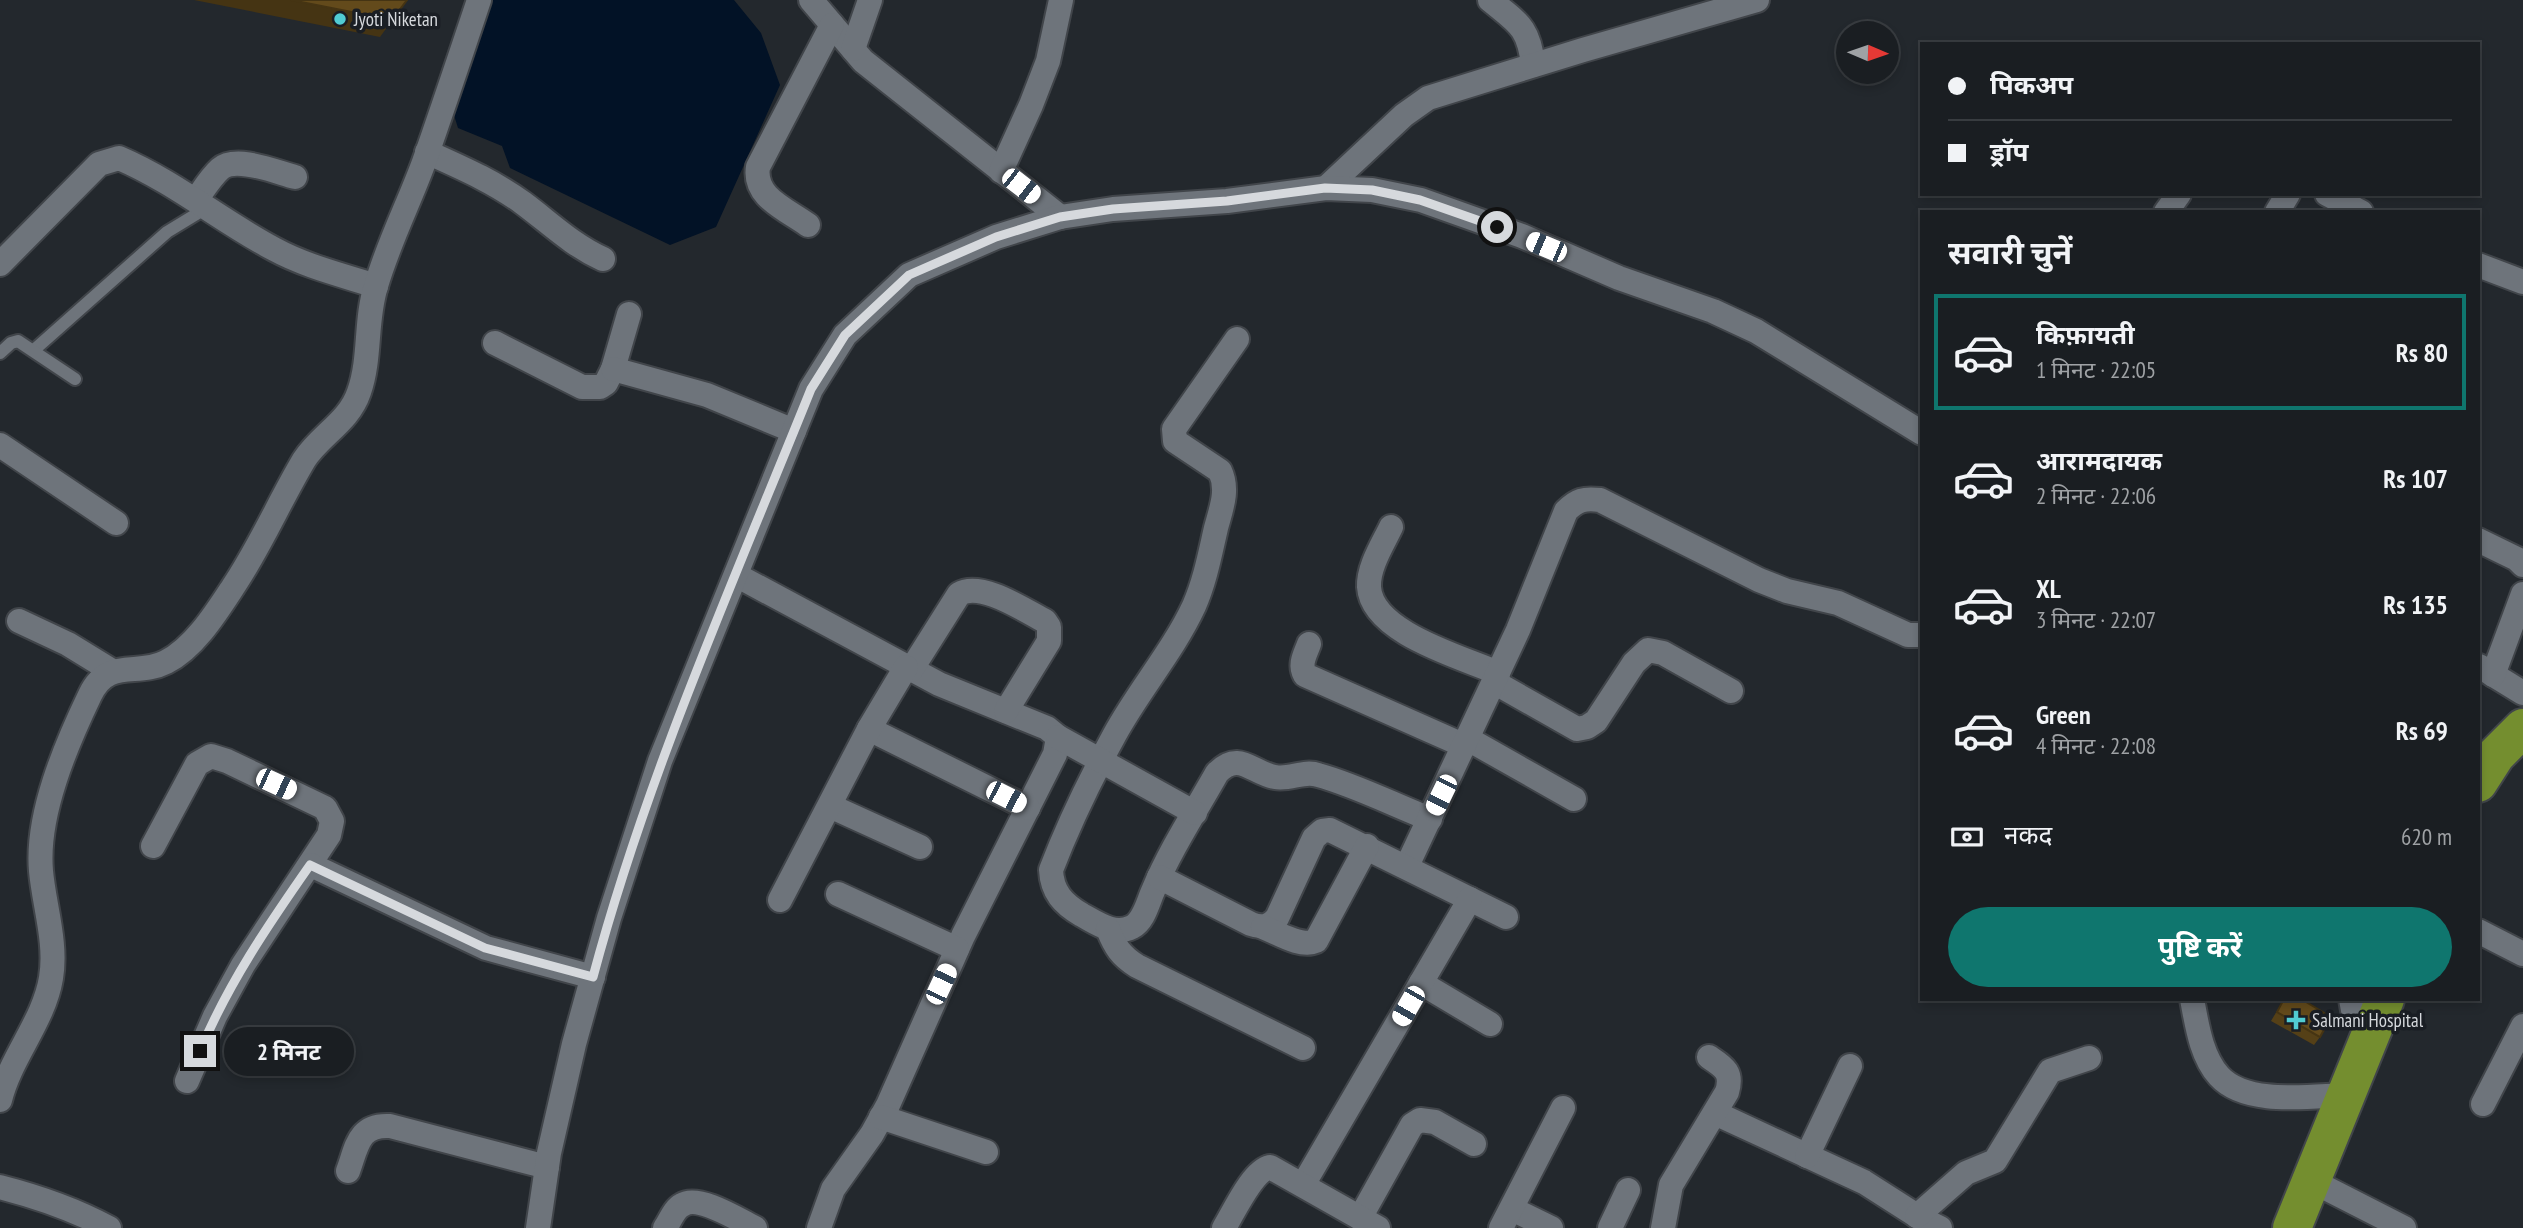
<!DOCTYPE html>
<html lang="hi">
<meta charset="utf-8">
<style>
:root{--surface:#1a1e22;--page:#272b2f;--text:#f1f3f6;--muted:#9fa2a5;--line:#383c40;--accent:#0f766e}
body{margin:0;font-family:"PT Sans Narrow","Noto Sans Devanagari",sans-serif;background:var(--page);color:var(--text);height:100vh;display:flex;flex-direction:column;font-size:26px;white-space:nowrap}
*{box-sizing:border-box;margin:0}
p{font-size:23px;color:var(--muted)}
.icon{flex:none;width:38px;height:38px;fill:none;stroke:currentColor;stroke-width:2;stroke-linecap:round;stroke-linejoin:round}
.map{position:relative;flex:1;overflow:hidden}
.panel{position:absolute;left:1920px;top:210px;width:560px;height:791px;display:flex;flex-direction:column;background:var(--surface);border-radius:0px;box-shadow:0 4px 10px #0003,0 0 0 2px var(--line)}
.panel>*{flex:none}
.banner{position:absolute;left:1920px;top:42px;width:560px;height:154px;border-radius:0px;box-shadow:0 4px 10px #0003,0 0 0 2px var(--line);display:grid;align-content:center;height:154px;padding:0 28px;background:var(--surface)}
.needle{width:46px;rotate:92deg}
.tools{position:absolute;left:1836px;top:21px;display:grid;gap:14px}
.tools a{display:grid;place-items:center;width:63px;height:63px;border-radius:50%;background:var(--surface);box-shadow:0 4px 10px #0003,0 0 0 2px var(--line);font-size:35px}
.end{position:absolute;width:32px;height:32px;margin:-16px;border:9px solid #d6d9dd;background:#111;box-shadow:0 0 0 4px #111}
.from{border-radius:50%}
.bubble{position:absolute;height:49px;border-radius:24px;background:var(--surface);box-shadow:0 4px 10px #0003,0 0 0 2px var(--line);font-size:23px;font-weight:700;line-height:49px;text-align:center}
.car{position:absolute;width:21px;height:42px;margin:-21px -10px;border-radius:9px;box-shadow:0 0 5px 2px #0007;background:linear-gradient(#fff 24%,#345 0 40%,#fff 0 76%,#345 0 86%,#fff 0)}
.banner b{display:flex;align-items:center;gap:24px;height:66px;font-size:26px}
.banner b+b{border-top:2px solid var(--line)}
.banner i{width:18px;height:18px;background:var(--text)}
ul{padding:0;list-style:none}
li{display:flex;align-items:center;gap:21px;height:116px;margin:0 14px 10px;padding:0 14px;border:4px solid transparent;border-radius:0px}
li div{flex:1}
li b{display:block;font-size:26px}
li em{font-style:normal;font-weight:700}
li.active{border-color:var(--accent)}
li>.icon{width:63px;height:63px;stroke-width:1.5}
h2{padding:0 28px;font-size:32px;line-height:84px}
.pay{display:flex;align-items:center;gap:18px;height:77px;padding:0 28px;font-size:26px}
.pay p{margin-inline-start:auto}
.cta{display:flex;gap:14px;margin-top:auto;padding:14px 28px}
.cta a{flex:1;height:80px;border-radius:42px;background:var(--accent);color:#fff;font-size:28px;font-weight:700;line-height:80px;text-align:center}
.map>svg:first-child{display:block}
</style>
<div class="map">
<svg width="2523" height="1228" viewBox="0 0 2523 1228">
<rect width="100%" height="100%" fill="#23282d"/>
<path fill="#021226" d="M493,0H734L761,33L780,85L716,227L670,245L510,168L502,146L458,128L453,112Z"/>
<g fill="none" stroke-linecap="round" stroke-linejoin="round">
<g stroke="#41454a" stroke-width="16">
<g id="lane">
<path d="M34,350L167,232L208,207"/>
<path d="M0,353L11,343L18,341L75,379"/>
</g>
</g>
<g stroke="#41454a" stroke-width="28">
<g id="street">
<path d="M811,0L863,61L1060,217"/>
<path d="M1490,0C1518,23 1529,27 1533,65"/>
<path d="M853,49L870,0"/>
<path d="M427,152C460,167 493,181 523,203C550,223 572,245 603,259"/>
<path d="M1001,171L1031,105L1048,61L1061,0"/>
<path d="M1326,188L1404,115L1428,98L1583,50L1757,0"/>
<path d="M2327,194L2361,212"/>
<path d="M196,200C203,190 211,177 220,169C236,155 276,172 295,177"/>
<path d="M2166,212L2179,194"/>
<path d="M2277,212L2288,194"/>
<path d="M808,225C786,209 753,197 758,167L832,25"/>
<path d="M0,264L99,164L119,158C175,182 221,221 274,249C305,266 342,275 376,286"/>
<path d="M2478,265L2523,282"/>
<path d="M1237,339L1174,429L1175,441L1220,471C1229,490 1221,509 1216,528C1210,554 1205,581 1194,606C1173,651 1139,690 1115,734C1091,778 1069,823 1051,870C1052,892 1063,904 1082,915C1097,923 1114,936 1132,927C1144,921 1148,902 1153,891C1170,850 1195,812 1217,773C1239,750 1252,773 1275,777C1290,780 1304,770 1318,775C1355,785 1394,805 1430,819"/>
<path d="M495,343L582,387H600L606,383L613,369L629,314"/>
<path d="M613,369L707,395L794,431"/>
<path d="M0,445L116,523"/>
<path d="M1391,527C1383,544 1368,567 1369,587C1372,633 1462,657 1498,673"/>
<path d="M2478,540L2517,559L2523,565"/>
<path d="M736,575L939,684L1047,728L1058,737L1055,754L963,936L888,1105L872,1134L833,1189L819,1228"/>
<path d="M19,621L68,644L112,671"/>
<path d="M1309,644C1305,655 1299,664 1305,675L1465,746"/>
<path d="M2479,666L2523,693"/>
<path d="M911,670L959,594C981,581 1024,610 1045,621L1049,627V641L1006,711"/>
<path d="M2493,675L2523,594"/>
<path d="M1494,682L1577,729L1587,727L1596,721L1634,663L1648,650L1663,653L1731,691"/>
<path d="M869,729L1028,808"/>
<path d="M1058,737L1195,813"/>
<path d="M1468,739L1574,799"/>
<path d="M830,806L920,847"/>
<path d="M153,846L197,764L211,756L227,761L325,808L332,821L329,835L243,965L215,1016L187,1081"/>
<path d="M311,865L486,948L593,977"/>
<path d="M1407,866L1518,630L1566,511C1577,500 1584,498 1600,500L1759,580L1787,591L1838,603L1908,635H1922"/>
<path d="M1159,877L1251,924C1262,928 1269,927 1277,918L1314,838L1322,831L1330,830L1506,917"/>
<path d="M838,894L957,949"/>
<path d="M780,900L869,729L906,667"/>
<path d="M1263,927C1278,933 1301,948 1316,941L1367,846"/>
<path d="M1108,929C1115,947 1121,956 1137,966L1303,1048"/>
<path d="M2478,931L2523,954"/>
<path d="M1421,983L1490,1024"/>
<path d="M2192,999C2197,1025 2201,1056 2219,1076C2246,1106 2310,1096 2346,1095"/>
<path d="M2351,999L2353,1010L2375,1027"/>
<path d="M0,1100C10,1058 44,1021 51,978C57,943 44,905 41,871C36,815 66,745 90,695C108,657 137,677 166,662C194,648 216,613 233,587C260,547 279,502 304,460C320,435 349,422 359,392C371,358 365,320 376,286C388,244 409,203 424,162C443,108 461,54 479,0"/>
<path d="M2483,1104L2523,1026"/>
<path d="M1715,1113L1864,1182L1922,1219L1940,1228"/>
<path d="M881,1117L986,1152"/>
<path d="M1807,1156L1850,1066"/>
<path d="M348,1171C357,1147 358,1124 390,1126L547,1167"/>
<path d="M2312,1181L2404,1228"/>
<path d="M1303,1185L1470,899"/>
<path d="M0,1187C39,1197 74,1209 109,1228"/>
<path d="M1512,1209L1551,1228"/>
<path d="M1917,1216L1966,1173L1995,1161L2050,1071L2089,1058"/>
<path d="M1360,1218L1412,1125L1420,1120L1435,1122L1474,1144"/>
<path d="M538,1228L549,1153L574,1044L609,918L660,761L811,389L845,335L909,275L996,237L1060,217L1113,209L1227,201L1326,188L1372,190L1421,200L1522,236L1619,278L1713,311L1756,331L1922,433"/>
<path d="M665,1228C670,1221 674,1209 682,1205C698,1194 739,1220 755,1228"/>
<path d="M1224,1228C1234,1212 1252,1171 1270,1167L1378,1228"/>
<path d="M1501,1228L1563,1108"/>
<path d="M1610,1228L1628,1190"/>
<path d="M1663,1228L1671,1185L1727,1092C1733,1072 1724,1067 1709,1057"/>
</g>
</g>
<g stroke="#41454a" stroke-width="42">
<g id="highway">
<path d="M2478,783L2496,755L2523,728"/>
<path d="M2292,1228L2385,999"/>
</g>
</g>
<use href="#lane" stroke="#6e747b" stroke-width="12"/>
<use href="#street" stroke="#6e747b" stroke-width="24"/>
<use href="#highway" stroke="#748e2f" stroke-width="38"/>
</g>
<path fill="#554017" d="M2284,999H2301L2320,1037L2314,1045L2271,1021Z"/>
<path fill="#453413" d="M194,0H407L380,37Z"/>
<g fill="#634a1b" stroke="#453413" stroke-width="2">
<path d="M291,0H407L392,20Z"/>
<path d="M2284,999H2301L2331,1017L2320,1037L2277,1012Z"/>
</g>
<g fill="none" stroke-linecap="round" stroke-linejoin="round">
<path stroke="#d6d9dd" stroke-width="9" d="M200,1051C228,984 268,925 310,865L485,948L593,977C647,775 733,583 811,389L845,335L909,275L996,237L1060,217L1113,209L1227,201L1325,188L1372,190L1420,200L1497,227"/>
</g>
<g fill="#51ccd3" stroke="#1a1e24" stroke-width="2.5">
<circle cx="340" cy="19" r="7"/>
<path d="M2292.5 1009.5h7v7h7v7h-7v7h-7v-7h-7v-7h7z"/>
</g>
<g text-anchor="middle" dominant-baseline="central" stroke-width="7" stroke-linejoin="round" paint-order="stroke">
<g font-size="19" fill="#d6d9dd" stroke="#1a1e24" text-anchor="start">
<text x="354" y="19">Jyoti Niketan</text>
<text x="2312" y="1020">Salmani Hospital</text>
</g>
</g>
</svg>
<div class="tools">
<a><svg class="needle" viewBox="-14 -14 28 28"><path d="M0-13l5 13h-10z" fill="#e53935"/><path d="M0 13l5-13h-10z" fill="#9fa2a5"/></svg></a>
</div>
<i class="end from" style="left:1497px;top:227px"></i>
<i class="end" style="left:200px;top:1051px"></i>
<div class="bubble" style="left:224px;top:1027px;width:130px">2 मिनट</div>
<i class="car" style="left:1021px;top:186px;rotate:128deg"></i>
<i class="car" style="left:1546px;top:247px;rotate:293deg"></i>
<i class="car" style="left:276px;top:784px;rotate:115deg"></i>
<i class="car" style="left:1441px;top:795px;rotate:206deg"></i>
<i class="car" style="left:1006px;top:797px;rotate:117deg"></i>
<i class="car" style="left:941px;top:984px;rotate:25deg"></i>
<i class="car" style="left:1408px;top:1006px;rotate:210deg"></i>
<div class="banner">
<b><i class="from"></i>पिकअप</b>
<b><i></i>ड्रॉप</b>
</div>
<section class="panel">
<h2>सवारी चुनें</h2>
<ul>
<li class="active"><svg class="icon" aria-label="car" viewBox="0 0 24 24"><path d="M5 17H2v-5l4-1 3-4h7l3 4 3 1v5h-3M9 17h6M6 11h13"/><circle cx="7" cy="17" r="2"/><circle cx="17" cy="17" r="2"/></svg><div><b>किफ़ायती</b><p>1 मिनट · 22:05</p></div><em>Rs 80</em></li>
<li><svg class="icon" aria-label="car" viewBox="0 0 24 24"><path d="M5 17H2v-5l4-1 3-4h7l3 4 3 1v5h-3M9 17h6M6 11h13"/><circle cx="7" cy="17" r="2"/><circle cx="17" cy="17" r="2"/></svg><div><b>आरामदायक</b><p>2 मिनट · 22:06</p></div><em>Rs 107</em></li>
<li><svg class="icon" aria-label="car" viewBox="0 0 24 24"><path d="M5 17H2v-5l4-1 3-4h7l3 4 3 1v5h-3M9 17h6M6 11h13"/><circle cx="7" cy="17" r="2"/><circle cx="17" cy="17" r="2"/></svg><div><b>XL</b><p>3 मिनट · 22:07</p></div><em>Rs 135</em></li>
<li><svg class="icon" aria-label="car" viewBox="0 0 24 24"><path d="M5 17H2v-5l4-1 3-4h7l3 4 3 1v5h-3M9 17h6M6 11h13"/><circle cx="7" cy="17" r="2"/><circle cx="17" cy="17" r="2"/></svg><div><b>Green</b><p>4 मिनट · 22:08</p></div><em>Rs 69</em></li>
</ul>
<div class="pay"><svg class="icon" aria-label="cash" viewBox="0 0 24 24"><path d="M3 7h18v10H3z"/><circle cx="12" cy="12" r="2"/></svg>नकद<p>620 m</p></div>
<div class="cta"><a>पुष्टि करें</a></div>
</section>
</div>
